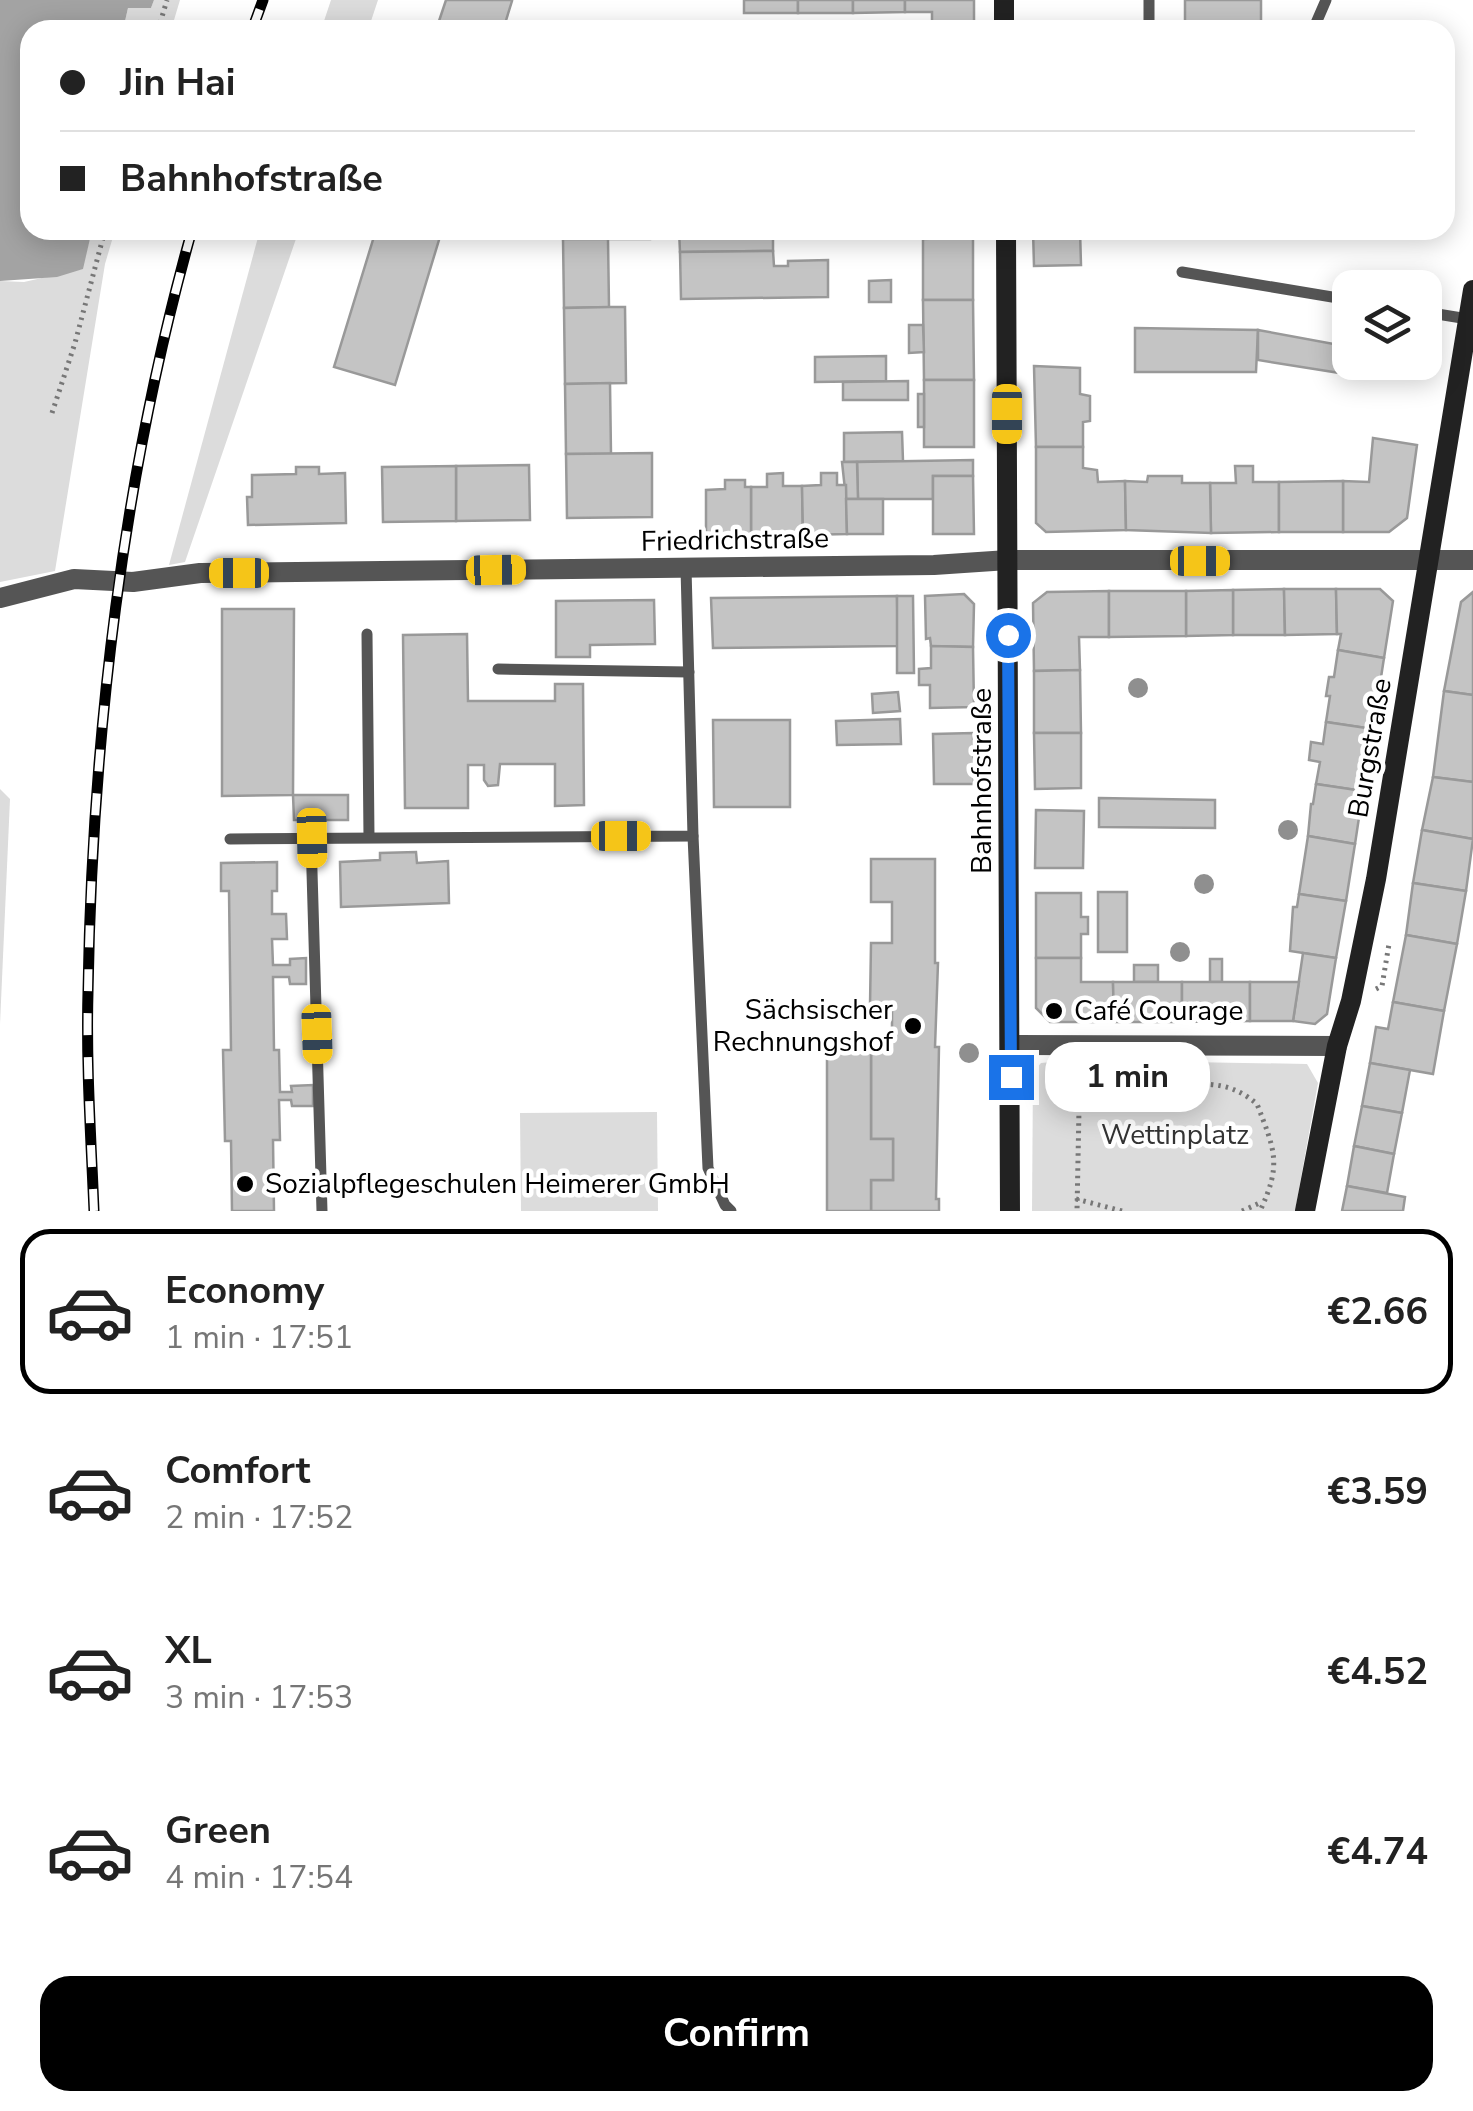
<!DOCTYPE html>
<meta charset="utf-8">
<style>
:root{--surface:#fff;--page:#f2f2f2;--text:#222;--muted:#767676;--line:#e0e0e0;--accent:#000}
body{margin:0;font-family:"Nunito Sans",sans-serif;background:var(--page);color:var(--text);height:100vh;display:flex;flex-direction:column;font-size:38px;white-space:nowrap}
*{box-sizing:border-box;margin:0}
p{font-size:32px;color:var(--muted)}
.icon{flex:none;width:55px;height:55px;fill:none;stroke:currentColor;stroke-width:2;stroke-linecap:round;stroke-linejoin:round}
.map{position:relative;height:1211px;overflow:hidden}
.details{display:flex;flex-direction:column;background:var(--surface);flex:1}
.details>*{flex:none}
.banner{position:absolute;left:20px;top:20px;width:1435px;height:220px;border-radius:30px;box-shadow:0 5px 25px #0003;display:grid;align-content:center;height:220px;padding:0 40px;background:var(--surface)}
.controls{position:absolute;left:1332px;top:270px;display:grid;gap:20px}
.controls a{display:grid;place-items:center;width:110px;height:110px;border-radius:20px;background:var(--surface);box-shadow:0 5px 25px #0003;font-size:50px}
.end{position:absolute;width:45px;height:45px;margin:-22px;border:12px solid #1a73e8;background:#fff;box-shadow:0 0 0 5px #fff}
.from{border-radius:50%}
.bubble{position:absolute;height:70px;border-radius:30px;background:var(--surface);box-shadow:0 5px 25px #0003;font-size:32px;font-weight:700;line-height:70px;text-align:center}
.car{position:absolute;width:30px;height:60px;margin:-30px -15px;border-radius:12px;box-shadow:0 0 8px 2px #0007;background:linear-gradient(#f5c518 24%,#345 0 40%,#f5c518 0 76%,#345 0 86%,#f5c518 0)}
.banner b{display:flex;align-items:center;gap:35px;height:95px;font-size:38px}
.banner b+b{border-top:2px solid var(--line)}
.banner i{width:25px;height:25px;background:var(--text)}
ul{padding:18px 0 0;list-style:none}
li{display:flex;align-items:center;gap:30px;height:165px;margin:0 20px 15px;padding:0 20px;border:5px solid transparent;border-radius:30px}
li div{flex:1}
li b{display:block;font-size:38px}
li em{font-style:normal;font-weight:700}
li.active{border-color:var(--accent)}
li>.icon{width:90px;height:90px;stroke-width:1.5}
.action{display:flex;gap:20px;margin-top:auto;padding:20px 40px}
.action a{flex:1;height:115px;border-radius:30px;background:var(--accent);color:#fff;font-size:40px;font-weight:700;line-height:115px;text-align:center}
.map>svg:first-child{display:block}
</style>
<div class="map">
<svg width="1473" height="1211" viewBox="0 0 1473 1211">
<rect width="100%" height="100%" fill="#fff"/>
<g fill="#dcdcdc">
<path d="M154,0H180L171,30H123L128,8H151Z"/>
<path d="M331,0H378L368,30H321Z"/>
<path d="M92,230H115L105,264L55,571L0,582V281L24,282L82,269Z"/>
<path d="M260,230H299L185,562L169,565Z"/>
<path d="M0,789L10,799L0,1024Z"/>
<path d="M1075,1060L1307,1064L1318,1083L1295,1211H1032L1033,1072L1041,1063Z"/>
<path d="M657,1112L658,1211H521L520,1113Z"/>
</g>
<path fill="#a3a3a3" d="M0,0H154L151,8H128L123,30H30V230H92L83,269L57,277L0,281Z"/>
<g fill="#c4c4c4" stroke="#999" stroke-width="2.5">
<path d="M446,0H510L512,1L503,30H436Z"/>
<rect x="744" y="0" width="54" height="13"/>
<rect x="798" y="0" width="55" height="13"/>
<path d="M853,0H905V12L853,13Z"/>
<path d="M905,0H974V30H932V12H905Z"/>
<rect x="1185" y="0" width="76" height="30"/>
<path d="M376,230H442L395,385L334,367Z"/>
<rect x="563" y="230" width="87" height="9"/>
<path d="M679,230H773V251L680,252Z"/>
<path d="M947,230H973V300H923V239L947,238Z"/>
<path d="M1033,230H1080L1081,265L1034,266Z"/>
<path d="M563,239H608L609,307L564,308Z"/>
<path d="M773,251L774,266H788V261L828,260V297L681,299L680,252Z"/>
<path d="M891,280V302H869V281Z"/>
<path d="M923,300H973L974,380H924Z"/>
<path d="M609,307H625L626,383L565,384L564,308Z"/>
<path d="M909,325H923L924,352L909,353Z"/>
<path d="M1135,328L1258,330L1256,372H1135Z"/>
<path d="M1258,330L1350,347L1346,374L1258,360Z"/>
<path d="M886,356V381L815,382V357Z"/>
<path d="M1034,366L1080,368V394L1090,396V421L1083,422V447H1036Z"/>
<rect x="924" y="380" width="50" height="67"/>
<path d="M908,381V400H843V382Z"/>
<path d="M610,383L611,454H566L565,384Z"/>
<rect x="918" y="394" width="6" height="33"/>
<path d="M902,432L903,461L844,462V433Z"/>
<path d="M1373,438L1417,445L1407,518L1389,532H1343V481L1369,482Z"/>
<path d="M1036,447H1083V468L1097,470L1098,482L1125,481L1126,530L1046,532L1036,523Z"/>
<path d="M652,453V517L567,518L566,454Z"/>
<path d="M973,460V476H933V499H858L857,462Z"/>
<path d="M842,462H857L858,499H846Z"/>
<path d="M529,465L530,520L456,521V466Z"/>
<path d="M456,466V521L383,522L382,467Z"/>
<path d="M1235,466H1253V482H1279V532L1211,533L1210,483H1236Z"/>
<path d="M296,467H319V474L345,473L346,523L248,525L247,497H252V475L296,474Z"/>
<path d="M783,473V486H802L803,535L751,536V487H767V474Z"/>
<path d="M821,473H837V485H846L847,534L803,535L802,486L821,485Z"/>
<path d="M933,476H973L974,534H933Z"/>
<path d="M1148,476H1182V483H1210L1211,533L1126,530L1125,481L1147,482Z"/>
<path d="M725,480H745V487H751V536H706V490L725,489Z"/>
<path d="M1343,481V532H1279V482Z"/>
<path d="M846,499H883V534H847Z"/>
<path d="M1284,589L1285,635H1233V590Z"/>
<path d="M1284,589H1336L1337,634L1285,635Z"/>
<path d="M1336,589H1380L1393,601L1384,658L1338,650L1341,634H1337Z"/>
<path d="M1233,590V635L1186,636V591Z"/>
<path d="M1109,591V637H1079L1080,670L1034,671L1033,603L1047,592Z"/>
<path d="M1109,591H1186V636L1109,637Z"/>
<path d="M1473,592V695L1444,691L1461,602Z"/>
<path d="M964,594L974,604L973,647L931,646L930,638L926,639L925,596Z"/>
<path d="M897,596L898,646L713,648L711,598Z"/>
<path d="M897,596H913L914,673H897Z"/>
<path d="M654,600L655,644L590,645V657H556V601Z"/>
<path d="M222,609H294L293,795L222,796Z"/>
<path d="M467,634L468,701H555V684H583L584,805L555,806V764H500L498,785L488,786L484,780V765H468V808H405L403,635Z"/>
<path d="M931,646L973,647L974,707L930,708V685H919V669L931,668Z"/>
<path d="M1338,650L1384,658L1373,729L1326,722L1330,696H1326L1329,677H1334Z"/>
<path d="M1080,670L1081,733H1034V671Z"/>
<path d="M1444,691L1473,695V782L1433,777Z"/>
<path d="M898,692L900,711L873,713L872,694Z"/>
<path d="M900,719L901,744L837,745L836,721Z"/>
<path d="M713,720H790V807H714Z"/>
<path d="M1326,722L1373,729L1363,791L1316,784L1320,762L1309,760L1311,742L1323,744Z"/>
<path d="M973,733L974,784H934L933,734Z"/>
<path d="M1034,733H1081V788L1035,789Z"/>
<path d="M1433,777L1473,782V839L1422,830Z"/>
<path d="M1316,784L1363,791L1355,844L1308,836L1311,804H1313Z"/>
<path d="M293,795H348V820H294Z"/>
<path d="M1099,798L1215,800V828L1099,827Z"/>
<path d="M1036,810L1084,811L1083,868H1035Z"/>
<path d="M1422,830L1473,839L1466,891L1413,883Z"/>
<path d="M1308,836L1355,844L1346,901L1299,894Z"/>
<path d="M416,852L417,863L448,861L449,903L341,907L340,862L380,860V853Z"/>
<path d="M871,859H935V963H938L935,1047H939L936,1199H939V1211H871V1180H893V1139H871V1047H892V1006H870L871,943H892V902H871Z"/>
<path d="M277,862V891H272V914H286L287,939H272L273,965H290V959L306,958V984H290L289,977H273L274,1050H279L280,1092H292L291,1086L313,1085V1106H292L291,1100H279L280,1140H273L274,1211H232L231,1141H225L223,1050H231L229,891H221V863Z"/>
<path d="M1413,883L1466,891L1457,944L1406,935Z"/>
<rect x="1098" y="892" width="29" height="60"/>
<path d="M1036,893H1081V917H1088V934H1081V958H1036Z"/>
<path d="M1299,894L1346,901L1336,958L1290,951L1293,907H1297Z"/>
<path d="M1406,935L1457,944L1444,1011L1393,1002Z"/>
<path d="M1303,953L1336,958L1327,1014L1315,1024L1293,1021Z"/>
<path d="M1036,958H1081V982H1113L1114,1022H1050L1036,1008Z"/>
<rect x="1210" y="959" width="12" height="23"/>
<rect x="1134" y="965" width="24" height="17"/>
<path d="M1113,982H1182V1022H1114Z"/>
<path d="M1182,982H1250V1021L1182,1022Z"/>
<path d="M1250,982H1299L1293,1021H1250Z"/>
<path d="M1393,1002L1444,1011L1433,1074L1370,1063L1376,1027L1388,1029Z"/>
<path d="M827,1047H871V1139H893V1180H871V1211H827Z"/>
<path d="M1370,1063L1410,1070L1402,1113L1362,1106Z"/>
<path d="M1362,1106L1402,1113L1394,1154L1354,1146Z"/>
<path d="M1354,1146L1394,1154L1387,1193L1347,1186Z"/>
<path d="M1347,1186L1405,1197L1403,1211H1342Z"/>
</g>
<g fill="none" stroke-linecap="round" stroke-linejoin="round">
<g stroke="#777" stroke-width="5" stroke-dasharray="2.5 5" stroke-linecap="butt">
<path d="M158,30L167,0"/>
<path d="M52,413L75,343L105,230"/>
<path d="M1376,989L1382,986L1389,944"/>
<path d="M1061,1067L1079,1109L1077,1211"/>
<path d="M1079,1109C1118,1095 1197,1072 1237,1091C1244,1094 1251,1099 1257,1104C1275,1151 1282,1164 1260,1211"/>
<path d="M1076,1199L1122,1211"/>
<path d="M1242,1211L1262,1202"/>
</g>
<g stroke="#555" stroke-width="11">
<path d="M1149,0V30"/>
<path d="M1313,30L1326,0"/>
<path d="M1182,272L1350,300"/>
<path d="M1425,312L1468,319"/>
<path d="M367,634L369,837"/>
<path d="M498,669L689,672"/>
<path d="M693,836L708,1168L725,1205L731,1211"/>
<path d="M311,838L322,1211"/>
<path d="M230,839L693,836L686,568"/>
</g>
<g stroke="#555" stroke-width="20">
<path d="M0,598L74,579L133,582L200,573L934,565L1008,560H1473"/>
<path d="M1011,1045L1337,1046"/>
</g>
<g stroke="#222" stroke-width="20">
<path d="M1004,0V30"/>
<path d="M1006,230L1010,1211"/>
<path d="M1305,1211L1337,1046L1351,1001L1376,879L1473,290"/>
</g>
<g stroke="#000" stroke-width="11">
<g id="rail">
<path d="M252,30L263,0"/>
<path d="M94,1211C91,1138 86,1065 88,992C92,739 123,474 192,230"/>
</g>
</g>
<use href="#rail" stroke="#fff" stroke-width="8" stroke-dasharray="22" stroke-linecap="butt"/>
</g>
<g fill="#8f8f8f">
<circle cx="1138" cy="688" r="10"/>
<circle cx="1288" cy="830" r="10"/>
<circle cx="1204" cy="884" r="10"/>
<circle cx="1180" cy="952" r="10"/>
<circle cx="969" cy="1053" r="10"/>
</g>
<g fill="none" stroke-linecap="round" stroke-linejoin="round">
<path stroke="#1a73e8" stroke-width="12" d="M1008,635L1011,1077"/>
</g>
<g fill="#000" stroke="#fff" stroke-width="4">
<circle cx="1054" cy="1011" r="10"/>
<circle cx="913" cy="1026" r="10"/>
<circle cx="245" cy="1184" r="10"/>
</g>
<g text-anchor="middle" dominant-baseline="central" stroke-width="9" stroke-linejoin="round" paint-order="stroke">
<g font-size="28" fill="#000" stroke="#fff">
<text transform="translate(735 540) rotate(-1)">Friedrichstraße</text>
<text transform="translate(1370 748) rotate(-80)">Burgstraße</text>
<text transform="translate(982 781) rotate(-90)">Bahnhofstraße</text>
</g>
<g font-size="28" fill="#000" stroke="#fff" text-anchor="start">
<text x="893" y="1010" text-anchor="end">Sächsischer<tspan x="893" dy="32">Rechnungshof</tspan></text>
<text x="1074" y="1011">Café Courage</text>
<text x="265" y="1184">Sozialpflegeschulen Heimerer GmbH</text>
</g>
<g font-size="28" fill="#333" stroke="#fff">
<text x="1175" y="1135">Wettinplatz</text>
</g>
</g>
</svg>
<div class="controls">
<a><svg class="icon" aria-label="layers" viewBox="0 0 24 24"><path d="M12 4l9 5-9 5-9-5zM3 14l9 5 9-5"/></svg></a>
</div>
<i class="end from" style="left:1008px;top:635px"></i>
<i class="end" style="left:1011px;top:1077px"></i>
<div class="bubble" style="left:1045px;top:1042px;width:165px">1 min</div>
<i class="car" style="left:1007px;top:414px;rotate:180deg"></i>
<i class="car" style="left:1200px;top:561px;rotate:90deg"></i>
<i class="car" style="left:496px;top:570px;rotate:89deg"></i>
<i class="car" style="left:239px;top:573px;rotate:270deg"></i>
<i class="car" style="left:621px;top:836px;rotate:90deg"></i>
<i class="car" style="left:312px;top:838px;rotate:179deg"></i>
<i class="car" style="left:317px;top:1034px;rotate:178deg"></i>
<div class="banner">
<b><i class="from"></i>Jin Hai</b>
<b><i></i>Bahnhofstraße</b>
</div>
</div>
<section class="details">
<ul>
<li class="active"><svg class="icon" aria-label="car" viewBox="0 0 24 24"><path d="M5 17H2v-5l4-1 3-4h7l3 4 3 1v5h-3M9 17h6M6 11h13"/><circle cx="7" cy="17" r="2"/><circle cx="17" cy="17" r="2"/></svg><div><b>Economy</b><p>1 min · 17:51</p></div><em>€2.66</em></li>
<li><svg class="icon" aria-label="car" viewBox="0 0 24 24"><path d="M5 17H2v-5l4-1 3-4h7l3 4 3 1v5h-3M9 17h6M6 11h13"/><circle cx="7" cy="17" r="2"/><circle cx="17" cy="17" r="2"/></svg><div><b>Comfort</b><p>2 min · 17:52</p></div><em>€3.59</em></li>
<li><svg class="icon" aria-label="car" viewBox="0 0 24 24"><path d="M5 17H2v-5l4-1 3-4h7l3 4 3 1v5h-3M9 17h6M6 11h13"/><circle cx="7" cy="17" r="2"/><circle cx="17" cy="17" r="2"/></svg><div><b>XL</b><p>3 min · 17:53</p></div><em>€4.52</em></li>
<li><svg class="icon" aria-label="car" viewBox="0 0 24 24"><path d="M5 17H2v-5l4-1 3-4h7l3 4 3 1v5h-3M9 17h6M6 11h13"/><circle cx="7" cy="17" r="2"/><circle cx="17" cy="17" r="2"/></svg><div><b>Green</b><p>4 min · 17:54</p></div><em>€4.74</em></li>
</ul>
<div class="action"><a>Confirm</a></div>
</section>
